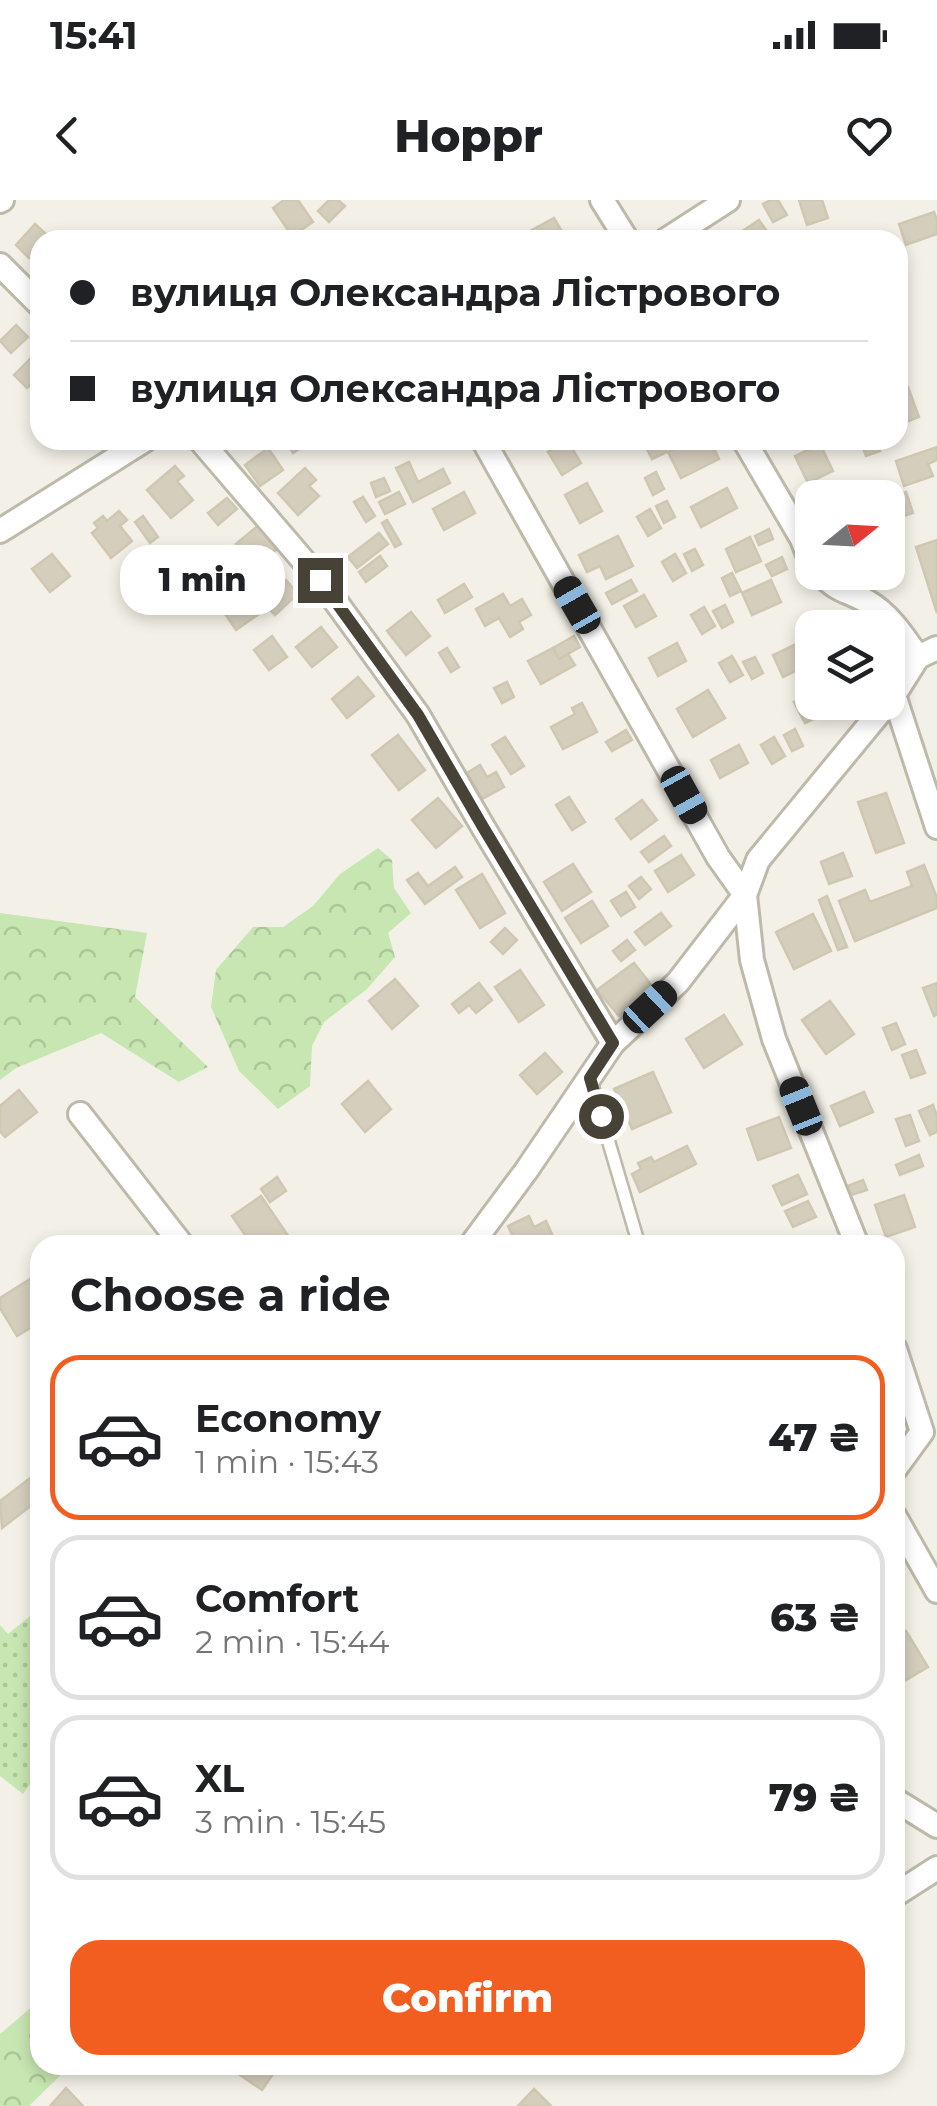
<!DOCTYPE html>
<meta charset="utf-8">
<style>
:root{--surface:#fff;--page:#f2f2f2;--text:#202124;--muted:#757577;--line:#e0e0e0;--accent:#f15e20}
body{margin:0;font-family:Montserrat,sans-serif;background:var(--page);color:var(--text);height:100vh;display:flex;flex-direction:column;font-size:38px;white-space:nowrap}
*{box-sizing:border-box;margin:0}
p{font-size:32px;color:var(--muted)}
.icon{flex:none;width:55px;height:55px;fill:none;stroke:currentColor;stroke-width:2;stroke-linecap:round;stroke-linejoin:round}
.map{position:relative;flex:1;overflow:hidden}
.sheet{position:absolute;left:30px;top:1035px;width:875px;height:840px;display:flex;flex-direction:column;background:var(--surface);border-radius:30px;box-shadow:0 5px 15px #0003}
.sheet>*{flex:none}
.top-card{position:absolute;left:30px;top:30px;width:878px;height:220px;border-radius:30px;box-shadow:0 5px 15px #0003;display:grid;align-content:center;height:220px;padding:0 40px;background:var(--surface)}
.needle{width:65px;rotate:72deg}
.buttons{position:absolute;left:795px;top:280px;display:grid;gap:20px}
.buttons a{display:grid;place-items:center;width:110px;height:110px;border-radius:20px;background:var(--surface);box-shadow:0 5px 15px #0003;font-size:50px}
.end{position:absolute;width:45px;height:45px;margin:-22px;border:12px solid #464236;background:#fff;box-shadow:0 0 0 5px #fff}
.from{border-radius:50%}
.bubble{position:absolute;height:70px;border-radius:30px;background:var(--surface);box-shadow:0 5px 15px #0003;font-size:32px;font-weight:800;line-height:70px;text-align:center}
.car{position:absolute;width:30px;height:60px;margin:-30px -15px;border-radius:12px;box-shadow:0 0 8px 2px #0007;background:linear-gradient(#222 24%,#8ab4d8 0 40%,#222 0 76%,#8ab4d8 0 86%,#222 0)}
.top-card b{display:flex;align-items:center;gap:35px;height:95px;font-size:38px}
.top-card b+b{border-top:2px solid var(--line)}
.top-card i{width:25px;height:25px;background:var(--text)}
ul{padding:0;list-style:none}
li{display:flex;align-items:center;gap:30px;height:165px;margin:0 20px 15px;padding:0 20px;border:5px solid var(--line);border-radius:30px}
li div{flex:1}
li b{display:block;font-size:38px}
li em{font-style:normal;font-weight:800}
li.current{border-color:var(--accent)}
li>.icon{width:90px;height:90px;stroke-width:1.5}
h2{padding:0 40px;font-size:45px;line-height:120px}
.button{display:flex;gap:20px;margin-top:auto;padding:20px 40px}
.button a{flex:1;height:115px;border-radius:30px;background:var(--accent);color:#fff;font-size:40px;font-weight:800;line-height:115px;text-align:center}
.status{display:flex;justify-content:space-between;align-items:center;height:70px;padding:0 50px;background:var(--surface);direction:ltr}
.status svg{height:28px;fill:currentColor}
header{display:flex;justify-content:space-between;align-items:center;height:130px;padding:0 40px;background:var(--surface);font-size:45px;font-weight:800}
.map>svg:first-child{display:block}
</style>
<div class="status"><b>15:41</b><svg viewBox="0 0 49 12"><path d="M0 12V9h3v3zM5 12V6h3v6zM10 12V3h3v9zM15 12V0h3v12zM26 1h20v11H26zM47 4h2v5h-2z"/></svg></div>
<header><svg class="icon" aria-label="back" viewBox="0 0 24 24"><path d="M15 5l-7 7 7 7"/></svg>Hoppr<svg class="icon" aria-label="heart" viewBox="0 0 24 24"><path d="M12 20l-8-8c-3-5 5-10 8-4 3-6 11-1 8 4z"/></svg></header>
<div class="map">
<svg width="937" height="1906" viewBox="0 0 937 1906">
<defs>
<pattern id="grass-dots" width="8" height="8" patternUnits="userSpaceOnUse" patternTransform="scale(2.5)"><rect width="8" height="8" fill="#c7e6b1"/><path d="M2 2h.1M6 6h.1" fill="none" stroke="#acc699" stroke-width="1.8" stroke-linecap="round"/></pattern>
<pattern id="forest-crowns" width="20" height="18" patternUnits="userSpaceOnUse" patternTransform="scale(2.5)"><rect width="20" height="18" fill="#c7e6b1"/><path d="M2 6a3 3 0 1 1 6 0M12 15a3 3 0 1 1 6 0" fill="none" stroke="#acc699"/></pattern>
</defs>
<rect width="100%" height="100%" fill="#f3f1e7"/>
<path fill="url(#grass-dots)" d="M40,1408V1571L23,1594L0,1576V1425L8,1434Z"/>
<g fill="url(#forest-crowns)">
<path d="M378,648L392,660L394,688L411,713L388,733L395,757L367,789L324,822L312,846L310,886L278,909L239,871L211,807L216,770L253,727H283L313,706L340,674Z"/>
<path d="M0,713L147,733L135,797L208,867L179,882L101,833L16,868L0,880Z"/>
<path d="M40,1800V1865H71L29,1906H0V1834Z"/>
</g>
<g fill="#d4cebd" stroke="#cfc7b1" stroke-width="2.5">
<path d="M284,0H298L313,22L292,36L273,8Z"/>
<path d="M329,0H338L345,6L329,22L318,11Z"/>
<path d="M771,0H778L787,15L773,22L763,4Z"/>
<path d="M799,0H822L828,18L807,25Z"/>
<path d="M934,12L937,20V34L906,45L899,24Z"/>
<path d="M554,18L567,40H523L521,36Z"/>
<path d="M759,20L773,40H746L741,32Z"/>
<path d="M35,24L49,37L46,40H40V46L29,58L16,45Z"/>
<path d="M16,125L28,137L11,153L0,141Z"/>
<path d="M40,149V174L27,188L14,175Z"/>
<path d="M908,187L919,217L898,225V190Z"/>
<path d="M288,240H304L307,244L293,253L286,241Z"/>
<path d="M567,240L581,263L562,275L548,252Z"/>
<path d="M660,240L667,252L652,259L646,247Z"/>
<path d="M692,240H710L719,259L681,278L668,252Z"/>
<path d="M860,240H876L880,251L866,256Z"/>
<path d="M820,244L833,271L808,283L795,256Z"/>
<path d="M937,247V260L928,264L933,276L904,286L896,261Z"/>
<path d="M268,248L283,270L260,286L245,265Z"/>
<path d="M409,262L418,282L443,269L450,283L413,302L396,268Z"/>
<path d="M175,266L184,276L177,281L193,300L171,318L147,290Z"/>
<path d="M305,268L316,280L309,286L319,296L298,315L278,293Z"/>
<path d="M656,272L664,289L653,295L645,278Z"/>
<path d="M384,278L390,291L376,297L371,283Z"/>
<path d="M587,283L602,311L580,323L565,295Z"/>
<path d="M727,288L737,308L701,327L691,307Z"/>
<path d="M399,292L405,304L385,314L379,302Z"/>
<path d="M464,292L475,313L444,330L433,309Z"/>
<path d="M906,292L913,313L900,317L893,297Z"/>
<path d="M363,297L375,316L366,322L354,302Z"/>
<path d="M227,298L237,309L218,325L208,313Z"/>
<path d="M667,301L675,317L664,323L656,306Z"/>
<path d="M650,309L661,328L648,336L637,317Z"/>
<path d="M119,311L127,320L120,326L132,341L111,358L92,333L98,328L94,323L103,316L107,321Z"/>
<path d="M143,316L158,337L150,343L135,322Z"/>
<path d="M387,320L401,344L395,347L382,323Z"/>
<path d="M259,325L277,349L255,367L236,344Z"/>
<path d="M769,329L773,339L759,345L755,336Z"/>
<path d="M379,333L388,344L357,368L348,357Z"/>
<path d="M618,336L633,366L606,379L600,366L587,372L579,355Z"/>
<path d="M750,337L761,361L736,372L726,349Z"/>
<path d="M937,340V413L916,347Z"/>
<path d="M695,349L703,365L692,371L684,354Z"/>
<path d="M169,350L177,365L146,384L132,361L143,354L148,363Z"/>
<path d="M52,354L70,376L50,392L32,369Z"/>
<path d="M675,354L686,373L673,381L662,362Z"/>
<path d="M380,356L387,366L366,382L359,372Z"/>
<path d="M782,357L787,369L772,376L766,365Z"/>
<path d="M216,365L230,385L211,399L197,379Z"/>
<path d="M732,373L741,391L730,396L722,378Z"/>
<path d="M286,380L298,394L275,415L263,402Z"/>
<path d="M631,380L637,391L612,404L606,393Z"/>
<path d="M771,380L781,402L752,415L742,393Z"/>
<path d="M464,384L472,397L445,413L438,400Z"/>
<path d="M503,394L510,406L522,399L531,415L519,422L523,429L510,437L499,418L485,426L476,409Z"/>
<path d="M644,395L656,416L636,427L624,406Z"/>
<path d="M247,397L259,414L236,430L224,412Z"/>
<path d="M725,405L733,422L722,428L713,411Z"/>
<path d="M704,407L715,426L702,434L691,415Z"/>
<path d="M411,412L430,436L406,455L387,431Z"/>
<path d="M321,427L337,447L312,467L296,447Z"/>
<path d="M272,436L287,457L269,470L254,450Z"/>
<path d="M574,436L580,447L559,459L553,448Z"/>
<path d="M807,439L812,450V463L783,477L773,455Z"/>
<path d="M677,443L686,461L658,476L649,458Z"/>
<path d="M447,448L459,467L451,472L439,453Z"/>
<path d="M553,448L559,459L568,454L575,465L541,484L528,461Z"/>
<path d="M732,456L743,475L730,482L719,463Z"/>
<path d="M755,457L763,473L752,479L743,462Z"/>
<path d="M358,477L374,496L347,518L332,499Z"/>
<path d="M507,482L514,497L502,503L494,488Z"/>
<path d="M708,490L725,518L693,537L677,509Z"/>
<path d="M812,493V502H837L839,507L805,523L794,502Z"/>
<path d="M582,503L597,532L563,549L551,527L575,514L572,508Z"/>
<path d="M795,529L803,546L792,551L784,535Z"/>
<path d="M626,530L632,540L612,551L606,542Z"/>
<path d="M398,535L425,570L399,590L372,555Z"/>
<path d="M505,537L524,566L511,574L492,545Z"/>
<path d="M774,537L785,556L772,564L761,545Z"/>
<path d="M739,545L748,563L720,578L711,560Z"/>
<path d="M480,565L487,577L496,572L504,587L482,599L467,573Z"/>
<path d="M886,593L904,643L876,653L858,602Z"/>
<path d="M569,597L585,622L572,630L556,605Z"/>
<path d="M438,598L462,626L436,648L412,620Z"/>
<path d="M642,600L657,620L631,639L616,619Z"/>
<path d="M664,636L671,646L649,662L641,652Z"/>
<path d="M843,653L852,676L829,684L821,662Z"/>
<path d="M681,655L694,675L668,692L655,671Z"/>
<path d="M573,664L591,692L562,711L544,682Z"/>
<path d="M924,665L937,698V708L855,741L839,701L865,690L870,702L912,686L907,672Z"/>
<path d="M455,667L462,677L425,704L407,680L418,673L428,686Z"/>
<path d="M482,674L505,713L480,728L456,690Z"/>
<path d="M641,677L651,689L639,699L629,686Z"/>
<path d="M626,692L635,707L621,716L611,701Z"/>
<path d="M827,696L847,747L838,750L819,700Z"/>
<path d="M592,701L608,726L581,743L565,718Z"/>
<path d="M661,713L671,726L645,745L635,732Z"/>
<path d="M813,714L831,751L794,769L776,732Z"/>
<path d="M505,728L517,740L503,754L491,742Z"/>
<path d="M627,740L635,750L621,761L613,751Z"/>
<path d="M634,763L653,787L619,816L597,790Z"/>
<path d="M520,770L544,805L519,822L495,787Z"/>
<path d="M395,779L418,806L392,829L369,801Z"/>
<path d="M479,783L492,800L476,813L469,805L459,813L452,804Z"/>
<path d="M937,783V814L934,816L923,788Z"/>
<path d="M830,801L854,834L826,854L802,820Z"/>
<path d="M724,815L742,844L704,868L686,839Z"/>
<path d="M896,823L905,844L892,850L883,828Z"/>
<path d="M916,850L925,873L911,878L902,855Z"/>
<path d="M545,853L562,872L537,894L520,875Z"/>
<path d="M653,872L671,912L632,929L614,889Z"/>
<path d="M368,881L391,909L365,932L342,904Z"/>
<path d="M19,890L37,912L5,937L0,931V906Z"/>
<path d="M864,892L873,912L840,926L831,906Z"/>
<path d="M933,905L937,916V932L930,935L919,911Z"/>
<path d="M910,915L919,941L906,946L896,919Z"/>
<path d="M779,917L791,948L758,960L747,929Z"/>
<path d="M687,946L696,964L640,992L632,974L641,969L638,963L651,957L654,962Z"/>
<path d="M919,955L923,966L900,975L896,965Z"/>
<path d="M798,975L807,994L782,1005L773,986Z"/>
<path d="M277,977L286,991L270,1002L261,989Z"/>
<path d="M863,980L867,990L848,996L845,987Z"/>
<path d="M904,995L915,1027L886,1037L875,1005Z"/>
<path d="M261,996L289,1037L278,1045H252L232,1016Z"/>
<path d="M808,1001L816,1017L793,1027L785,1011Z"/>
<path d="M529,1016L534,1027L546,1021L557,1045H517L508,1026Z"/>
<path d="M38,1074L40,1122L17,1136L0,1108V1098Z"/>
<path d="M29,1279L40,1294V1299L2,1328L0,1301Z"/>
<path d="M906,1431L928,1467L906,1480L895,1462V1438Z"/>
<path d="M246,1865H266L275,1871L262,1890L240,1875Z"/>
<path d="M66,1888L83,1906H50Z"/>
<path d="M534,1889L551,1906H518Z"/>
</g>
<g fill="none" stroke-linecap="round" stroke-linejoin="round">
<g stroke="#bebaaa" stroke-width="16">
<path id="service" d="M590,878L639,1045"/>
</g>
<g stroke="#bebaaa" stroke-width="28">
<g id="minor">
<path d="M602,0L627,40"/>
<path d="M0,1L2,0"/>
<path d="M666,40L728,0"/>
<path d="M0,65L40,105"/>
<path d="M200,240L320,380L418,515L483,627L613,843"/>
<path d="M483,240L718,657L745,695L752,760L774,839L857,1045"/>
<path d="M744,240L802,339L812,365"/>
<path d="M0,331L145,240"/>
<path d="M819,372C839,393 845,389 868,402C890,415 903,436 918,457"/>
<path d="M937,448L918,457L894,495L937,627"/>
<path d="M80,914L182,1045"/>
<path d="M471,1045L526,971L613,843L678,782L745,695L758,660L894,495"/>
<path d="M895,1149L922,1232L895,1269"/>
<path d="M895,1317L937,1391"/>
<path d="M895,1600L937,1626"/>
<path d="M895,1695L937,1668"/>
</g>
</g>
<use href="#service" stroke="#fff" stroke-width="11"/>
<use href="#minor" stroke="#fff" stroke-width="22"/>
</g>
<g fill="none" stroke-linecap="round" stroke-linejoin="round">
<path stroke="#464236" stroke-width="12" d="M320,380L418,515L483,627L613,843L590,878L601,916"/>
</g>
</svg>
<div class="buttons">
<a><svg class="needle" viewBox="-14 -14 28 28"><path d="M0-13l5 13h-10z" fill="#e53935"/><path d="M0 13l5-13h-10z" fill="#757577"/></svg></a>
<a><svg class="icon" aria-label="layers" viewBox="0 0 24 24"><path d="M12 4l9 5-9 5-9-5zM3 14l9 5 9-5"/></svg></a>
</div>
<i class="end from" style="left:601px;top:916px"></i>
<i class="end" style="left:320px;top:380px"></i>
<div class="bubble" style="left:120px;top:345px;width:165px">1 min</div>
<i class="car" style="left:577px;top:405px;rotate:330deg"></i>
<i class="car" style="left:684px;top:595px;rotate:151deg"></i>
<i class="car" style="left:650px;top:807px;rotate:47deg"></i>
<i class="car" style="left:801px;top:906px;rotate:338deg"></i>
<div class="top-card">
<b><i class="from"></i>вулиця Олександра Лістрового</b>
<b><i></i>вулиця Олександра Лістрового</b>
</div>
<section class="sheet">
<h2>Choose a ride</h2>
<ul>
<li class="current"><svg class="icon" aria-label="car" viewBox="0 0 24 24"><path d="M5 17H2v-5l4-1 3-4h7l3 4 3 1v5h-3M9 17h6M6 11h13"/><circle cx="7" cy="17" r="2"/><circle cx="17" cy="17" r="2"/></svg><div><b>Economy</b><p>1 min · 15:43</p></div><em>47 ₴</em></li>
<li><svg class="icon" aria-label="car" viewBox="0 0 24 24"><path d="M5 17H2v-5l4-1 3-4h7l3 4 3 1v5h-3M9 17h6M6 11h13"/><circle cx="7" cy="17" r="2"/><circle cx="17" cy="17" r="2"/></svg><div><b>Comfort</b><p>2 min · 15:44</p></div><em>63 ₴</em></li>
<li><svg class="icon" aria-label="car" viewBox="0 0 24 24"><path d="M5 17H2v-5l4-1 3-4h7l3 4 3 1v5h-3M9 17h6M6 11h13"/><circle cx="7" cy="17" r="2"/><circle cx="17" cy="17" r="2"/></svg><div><b>XL</b><p>3 min · 15:45</p></div><em>79 ₴</em></li>
</ul>
<div class="button"><a>Confirm</a></div>
</section>
</div>
